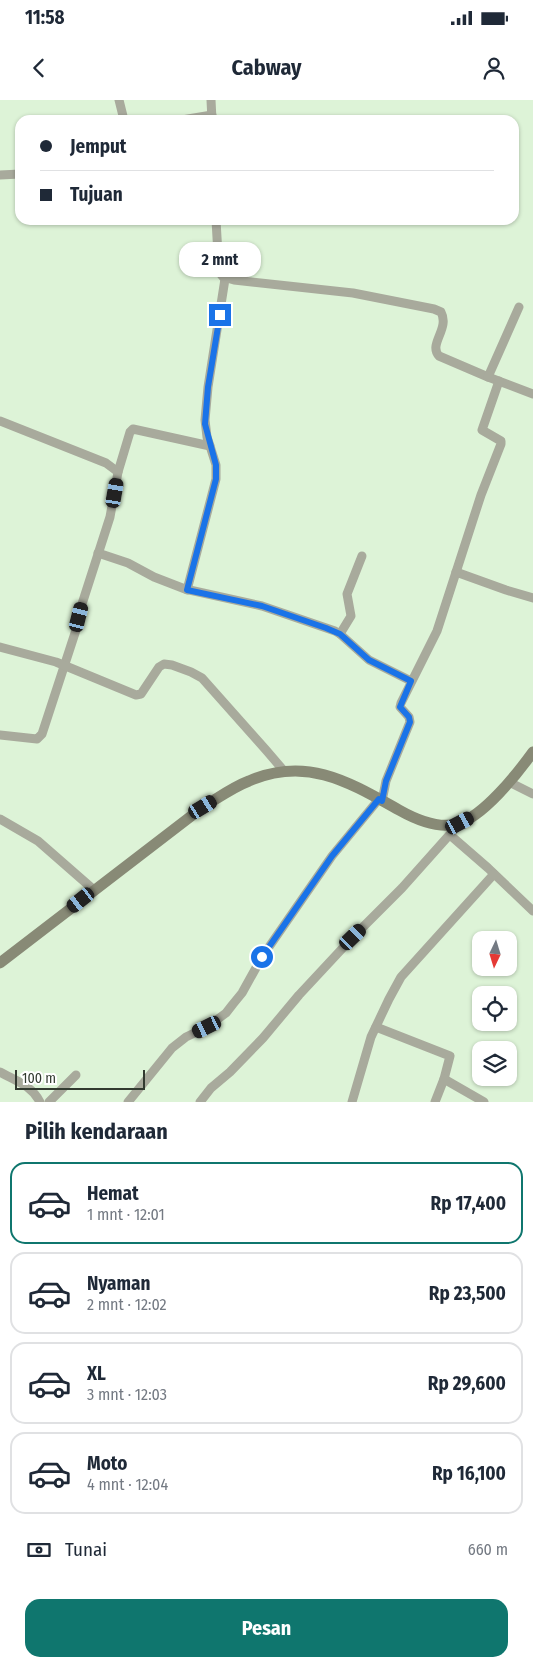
<!DOCTYPE html>
<html lang="id">
<meta charset="utf-8">
<style>
:root{--surface:#fff;--page:#f2f2f3;--text:#1f2937;--muted:#747a83;--line:#e0e1e3;--accent:#0f766e}
body{margin:0;font-family:"Fira Sans Condensed",sans-serif;background:var(--page);color:var(--text);height:100vh;display:flex;flex-direction:column;font-size:19px;white-space:nowrap}
*{box-sizing:border-box;margin:0}
p{font-size:16px;color:var(--muted)}
.icon{flex:none;width:28px;height:28px;fill:none;stroke:currentColor;stroke-width:2;stroke-linecap:round;stroke-linejoin:round}
.map{position:relative;height:1002px;overflow:hidden}
.details{display:flex;flex-direction:column;background:var(--surface);flex:1}
.details>*{flex:none}
.guide{position:absolute;left:15px;top:15px;width:504px;height:110px;border-radius:15px;box-shadow:0 1px 4px #0004;display:grid;align-content:center;height:110px;padding:0 25px;background:var(--surface)}
.needle{width:32px;rotate:184deg}
.controls{position:absolute;left:472px;top:831px;display:grid;gap:10px}
.controls a{display:grid;place-items:center;width:45px;height:45px;border-radius:10px;background:var(--surface);box-shadow:0 1px 4px #0004;font-size:25px}
.scale{position:absolute;left:15px;bottom:12px;width:130px;box-sizing:border-box;padding-left:5px;border:2px solid #323a30;border-top:0;font-size:14px;line-height:18px;white-space:nowrap;color:#323a30;-webkit-text-stroke:4px #fff;paint-order:stroke}
.end{position:absolute;width:22px;height:22px;margin:-11px;border:6px solid #1a73e8;background:#fff;box-shadow:0 0 0 2px #fff}
.from{border-radius:50%}
.bubble{position:absolute;height:35px;border-radius:15px;background:var(--surface);box-shadow:0 1px 4px #0004;font-size:16px;font-weight:700;line-height:35px;text-align:center}
.car{position:absolute;width:15px;height:30px;margin:-15px -8px;border-radius:6px;box-shadow:0 0 4px 1px #0007;background:linear-gradient(#222 24%,#8ab4d8 0 40%,#222 0 76%,#8ab4d8 0 86%,#222 0)}
.guide b{display:flex;align-items:center;gap:18px;height:48px;font-size:19px}
.guide b+b{border-top:1px solid var(--line)}
.guide i{width:12px;height:12px;background:var(--text)}
ul{padding:0;list-style:none}
li{display:flex;align-items:center;gap:15px;height:82px;margin:0 10px 8px;padding:0 15px;border:2px solid var(--line);border-radius:15px}
li div{flex:1}
li b{display:block;font-size:19px}
li em{font-style:normal;font-weight:700}
li.active{border-color:var(--accent)}
li>.icon{width:45px;height:45px;stroke-width:1.5}
h2{padding:0 25px;font-size:22px;line-height:60px}
.pay{display:flex;align-items:center;gap:12px;height:55px;padding:0 25px;font-size:19px}
.pay p{margin-inline-start:auto}
.action{display:flex;gap:10px;margin-top:auto;padding:10px 25px}
.action a{flex:1;height:58px;border-radius:15px;background:var(--accent);color:#fff;font-size:20px;font-weight:700;line-height:58px;text-align:center}
.status{display:flex;justify-content:space-between;align-items:center;height:35px;padding:0 25px;background:var(--surface);direction:ltr}
.status svg{height:14px;fill:currentColor}
header{display:flex;justify-content:space-between;align-items:center;height:65px;padding:0 25px;background:var(--surface);font-size:22px;font-weight:700}
.map>svg:first-child{display:block}
</style>
<div class="status"><b>11:58</b><svg viewBox="0 0 49 12"><path d="M0 12V9h3v3zM5 12V6h3v6zM10 12V3h3v9zM15 12V0h3v12zM26 1h20v11H26zM47 4h2v5h-2z"/></svg></div>
<header><svg class="icon" aria-label="back" viewBox="0 0 24 24"><path d="M15 5l-7 7 7 7"/></svg>Cabway<svg class="icon" aria-label="person" viewBox="0 0 24 24"><circle cx="12" cy="8" r="4"/><path d="M4 21q1-7 8-7t8 7"/></svg></header>
<div class="map">
<svg width="533" height="1002" viewBox="0 0 533 1002">
<rect width="100%" height="100%" fill="#ddf3d7"/>
<g fill="none" stroke-linecap="round" stroke-linejoin="round">
<g stroke="#a8aa9c" stroke-width="9">
<path d="M119,0L124,20"/>
<path d="M211,0L212,20"/>
<path d="M182,20L212,15"/>
<path d="M0,75L20,74"/>
<path d="M216,120L219,172L223,177L234,180L353,193L434,209L441,212C450,229 428,244 439,256L488,277"/>
<path d="M519,207L488,277L533,294"/>
<path d="M0,321L106,363L118,372L110,417L82,504L76,530L42,634L37,639L0,635"/>
<path d="M118,372L130,332L133,329L210,346L207,337L205,320L208,287L225,179"/>
<path d="M98,453L128,463L154,477L185,489L262,506L335,531L340,534L369,560L411,581"/>
<path d="M456,472L506,490L533,498"/>
<path d="M187,490L216,379V365L210,346"/>
<path d="M340,534L351,516L347,494L362,456"/>
<path d="M0,547L56,562L136,595L141,594L159,567L164,564L172,565L191,572L202,578L266,650L284,671"/>
<path d="M509,682L533,694"/>
<path d="M382,701L386,681L410,622L409,617L400,607L401,603L437,531L481,395L501,344V341L482,330L499,281"/>
<path d="M0,719L38,741L94,790"/>
<path d="M450,735L488,768L533,811"/>
<path d="M376,927L450,956L444,979L435,1002"/>
<path d="M0,972C16,981 31,985 40,1002"/>
<path d="M444,979L484,1002"/>
<path d="M49,1002L76,975"/>
<path d="M128,1002L172,948L186,937L207,927L226,913L233,904L242,893L262,857L332,756L379,699"/>
<path d="M200,1002L211,988L230,972L263,938L299,895L353,837L402,788L460,723"/>
<path d="M352,1002L371,937L389,899L401,877L494,774"/>
</g>
<path stroke="#888a76" stroke-width="11" d="M0,863L203,707C218,698 233,687 249,681C307,656 349,682 399,710C415,719 438,729 457,724C483,717 517,674 533,652"/>
</g>
<g fill="none" stroke-linecap="round" stroke-linejoin="round">
<path stroke="#1a73e8" stroke-width="6" d="M220,215L208,287L205,324L216,365V379L187,490L262,506L326,528L340,534L369,560L411,581L400,607L409,617L410,622L386,681L382,701L379,699L332,756L262,857"/>
</g>
</svg>
<div class="controls">
<a><svg class="needle" viewBox="-14 -14 28 28"><path d="M0-13l5 13h-10z" fill="#e53935"/><path d="M0 13l5-13h-10z" fill="#747a83"/></svg></a>
<a><svg class="icon" aria-label="locate" viewBox="0 0 24 24"><circle cx="12" cy="12" r="6"/><path d="M12 2v4M12 18v4M2 12h4M18 12h4"/></svg></a>
<a><svg class="icon" aria-label="layers" viewBox="0 0 24 24"><path d="M12 4l9 5-9 5-9-5zM3 14l9 5 9-5"/></svg></a>
</div>
<div class="scale">100 m</div>
<i class="end from" style="left:262px;top:857px"></i>
<i class="end" style="left:220px;top:215px"></i>
<div class="bubble" style="left:179px;top:142px;width:82px">2 mnt</div>
<i class="car" style="left:115px;top:393px;rotate:10deg"></i>
<i class="car" style="left:79px;top:517px;rotate:14deg"></i>
<i class="car" style="left:203px;top:707px;rotate:59deg"></i>
<i class="car" style="left:460px;top:723px;rotate:62deg"></i>
<i class="car" style="left:81px;top:800px;rotate:232deg"></i>
<i class="car" style="left:353px;top:837px;rotate:46deg"></i>
<i class="car" style="left:207px;top:927px;rotate:244deg"></i>
<div class="guide">
<b><i class="from"></i>Jemput</b>
<b><i></i>Tujuan</b>
</div>
</div>
<section class="details">
<h2>Pilih kendaraan</h2>
<ul>
<li class="active"><svg class="icon" aria-label="car" viewBox="0 0 24 24"><path d="M5 17H2v-5l4-1 3-4h7l3 4 3 1v5h-3M9 17h6M6 11h13"/><circle cx="7" cy="17" r="2"/><circle cx="17" cy="17" r="2"/></svg><div><b>Hemat</b><p>1 mnt · 12:01</p></div><em>Rp 17,400</em></li>
<li><svg class="icon" aria-label="car" viewBox="0 0 24 24"><path d="M5 17H2v-5l4-1 3-4h7l3 4 3 1v5h-3M9 17h6M6 11h13"/><circle cx="7" cy="17" r="2"/><circle cx="17" cy="17" r="2"/></svg><div><b>Nyaman</b><p>2 mnt · 12:02</p></div><em>Rp 23,500</em></li>
<li><svg class="icon" aria-label="car" viewBox="0 0 24 24"><path d="M5 17H2v-5l4-1 3-4h7l3 4 3 1v5h-3M9 17h6M6 11h13"/><circle cx="7" cy="17" r="2"/><circle cx="17" cy="17" r="2"/></svg><div><b>XL</b><p>3 mnt · 12:03</p></div><em>Rp 29,600</em></li>
<li><svg class="icon" aria-label="car" viewBox="0 0 24 24"><path d="M5 17H2v-5l4-1 3-4h7l3 4 3 1v5h-3M9 17h6M6 11h13"/><circle cx="7" cy="17" r="2"/><circle cx="17" cy="17" r="2"/></svg><div><b>Moto</b><p>4 mnt · 12:04</p></div><em>Rp 16,100</em></li>
</ul>
<div class="pay"><svg class="icon" aria-label="cash" viewBox="0 0 24 24"><path d="M3 7h18v10H3z"/><circle cx="12" cy="12" r="2"/></svg>Tunai<p>660 m</p></div>
<div class="action"><a>Pesan</a></div>
</section>
